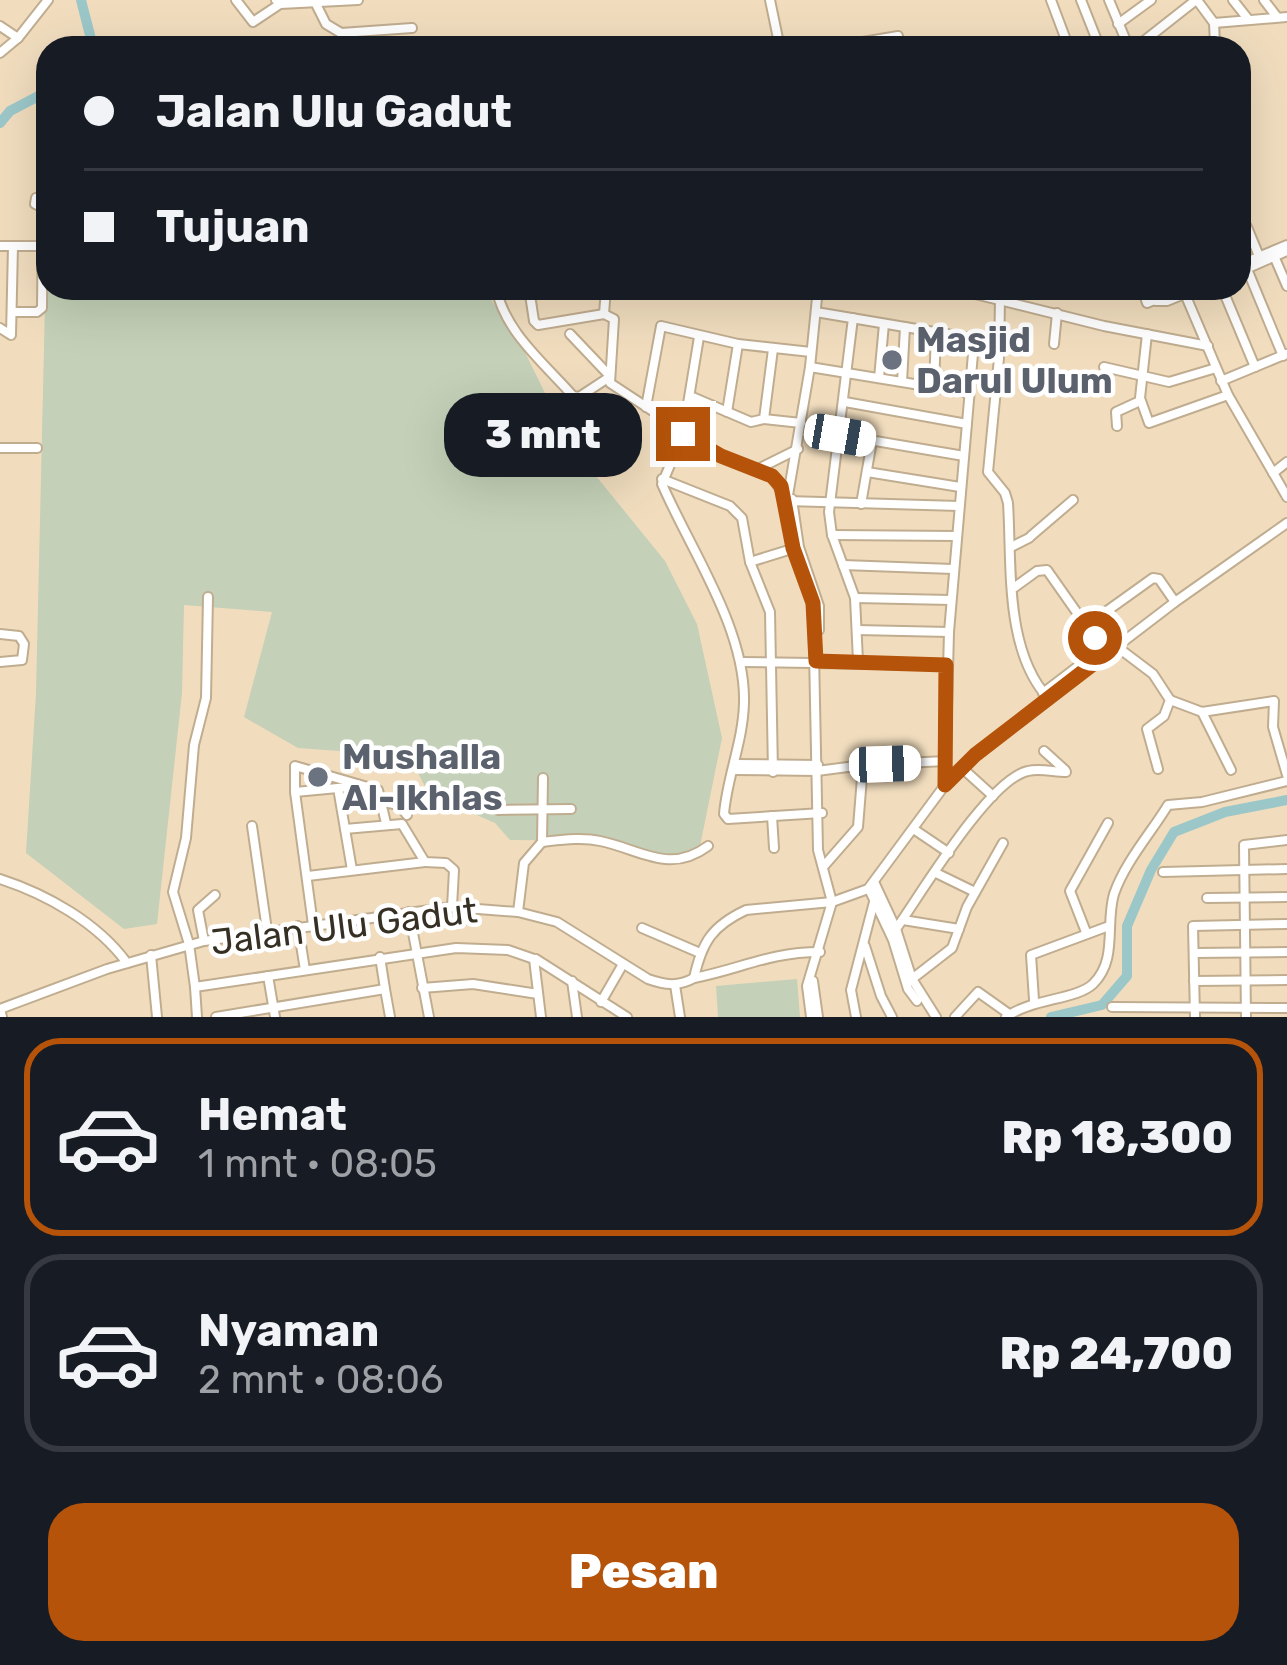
<!DOCTYPE html>
<html lang="id">
<meta charset="utf-8">
<style>
:root{--surface:#171b24;--page:#20242c;--text:#f1f3f6;--muted:#9ea1a6;--line:#363941;--accent:#b45309}
body{margin:0;font-family:Rubik,sans-serif;background:var(--page);color:var(--text);height:100vh;display:flex;flex-direction:column;font-size:45px;white-space:nowrap}
*{box-sizing:border-box;margin:0}
p{font-size:39px;color:var(--muted)}
.icon{flex:none;width:66px;height:66px;fill:none;stroke:currentColor;stroke-width:2;stroke-linecap:round;stroke-linejoin:round}
.map{position:relative;height:1017px;overflow:hidden}
.details{display:flex;flex-direction:column;background:var(--surface);flex:1}
.details>*{flex:none}
.guide{position:absolute;left:36px;top:36px;width:1215px;height:264px;border-radius:36px;box-shadow:0 12px 48px #0002;display:grid;align-content:center;height:264px;padding:0 48px;background:var(--surface)}
.end{position:absolute;width:54px;height:54px;margin:-27px;border:15px solid #b45309;background:#fff;box-shadow:0 0 0 6px #fff}
.from{border-radius:50%}
.bubble{position:absolute;height:84px;border-radius:36px;background:var(--surface);box-shadow:0 12px 48px #0002;font-size:39px;font-weight:800;line-height:84px;text-align:center}
.car{position:absolute;width:36px;height:72px;margin:-36px -18px;border-radius:15px;box-shadow:0 0 9px 3px #0007;background:linear-gradient(#fff 24%,#345 0 40%,#fff 0 76%,#345 0 86%,#fff 0)}
.guide b{display:flex;align-items:center;gap:42px;height:114px;font-size:45px}
.guide b+b{border-top:3px solid var(--line)}
.guide i{width:30px;height:30px;background:var(--text)}
ul{padding:21px 0 0;list-style:none}
li{display:flex;align-items:center;gap:36px;height:198px;margin:0 24px 18px;padding:0 24px;border:6px solid var(--line);border-radius:36px}
li div{flex:1}
li b{display:block;font-size:45px}
li em{font-style:normal;font-weight:800}
li.active{border-color:var(--accent)}
li>.icon{width:108px;height:108px;stroke-width:1.5}
.cta{display:flex;gap:24px;margin-top:auto;padding:24px 48px}
.cta a{flex:1;height:138px;border-radius:36px;background:var(--accent);color:#fff;font-size:48px;font-weight:800;line-height:138px;text-align:center}
.map>svg:first-child{display:block}
</style>
<div class="map">
<svg width="1287" height="1017" viewBox="0 0 1287 1017">
<rect width="100%" height="100%" fill="#f1ddbe"/>
<g fill="#c4d0b7">
<path d="M48,173V288H483L519,340L570,444L665,561L697,624L722,738L700,846L672,858L613,841L510,840L495,823L429,794L409,756L298,748L244,717L272,612L184,605L182,693L157,924L124,929L26,853L36,693Z"/>
<path d="M797,979L800,1017H718L716,986Z"/>
</g>
<g fill="none" stroke-linecap="round" stroke-linejoin="round">
<g stroke="#9cc7c9" stroke-width="10">
<path d="M81,0L91,39L88,48"/>
<path d="M0,123L10,111L48,91"/>
<path d="M1051,1017L1102,1005L1127,976V926L1151,870L1174,832L1225,812L1287,800"/>
</g>
<g stroke="#c0ad90" stroke-width="12">
<g id="minor">
<path d="M236,0L253,22L280,4"/>
<path d="M276,0L280,4L358,0"/>
<path d="M770,0L780,48"/>
<path d="M1051,0L1069,48"/>
<path d="M1081,0L1100,48"/>
<path d="M1109,0L1129,48"/>
<path d="M1197,0L1214,23L1215,44L1207,48"/>
<path d="M1233,0L1248,19"/>
<path d="M1264,0L1277,17"/>
<path d="M316,4L326,24L341,33L412,28"/>
<path d="M1214,23L1287,17"/>
<path d="M1118,24L1151,0"/>
<path d="M0,26L18,38"/>
<path d="M827,48L898,36"/>
<path d="M1135,48L1196,0"/>
<path d="M0,53L18,38L48,0"/>
<path d="M1239,228L1247,227L1259,256"/>
<path d="M0,246H41"/>
<path d="M1274,256L1287,286"/>
<path d="M1239,265L1287,245"/>
<path d="M1247,269L1283,356"/>
<path d="M1239,272L1287,251"/>
<path d="M496,288C505,332 544,363 573,396L579,397L608,378"/>
<path d="M529,288L534,321L538,325L604,314L614,319L610,383L721,456L772,476L787,501L959,506"/>
<path d="M951,288L1104,326L1208,346"/>
<path d="M1142,288L1147,303L1182,288"/>
<path d="M1222,288L1255,367"/>
<path d="M1185,294L1228,395L1287,497"/>
<path d="M1000,298L999,358L988,472L1005,493L1008,503C1012,565 1004,651 1049,699"/>
<path d="M1156,301H1167L1199,288"/>
<path d="M12,312H37L42,308L43,208L35,204L36,198"/>
<path d="M816,312L970,338L974,342L949,632L945,784"/>
<path d="M604,314L606,288"/>
<path d="M853,318L829,512L832,535L855,598L858,661"/>
<path d="M0,328L11,335L13,246"/>
<path d="M570,334L608,374"/>
<path d="M1147,334L1140,398L1149,423L1228,395"/>
<path d="M699,337L683,434L662,484C691,551 746,629 744,703C743,742 727,777 724,814L728,819L822,813"/>
<path d="M1054,344L1057,313"/>
<path d="M810,367L969,393"/>
<path d="M1104,367L1169,382L1216,368"/>
<path d="M879,378L884,324"/>
<path d="M1221,381L1286,354"/>
<path d="M902,382L905,327"/>
<path d="M934,387L936,332"/>
<path d="M690,396L751,422L764,419L773,349"/>
<path d="M845,402L967,424"/>
<path d="M646,407L661,326L738,344L811,352"/>
<path d="M727,412L738,344"/>
<path d="M764,419L801,423"/>
<path d="M1117,426L1116,412L1140,401"/>
<path d="M840,435L964,456"/>
<path d="M0,448H37"/>
<path d="M760,468L798,449"/>
<path d="M867,472L960,487"/>
<path d="M1273,473L1287,462"/>
<path d="M662,479L730,506L742,518L750,562L770,612L773,772"/>
<path d="M792,499L799,547L819,606V630"/>
<path d="M861,504L872,441"/>
<path d="M832,535L956,536"/>
<path d="M1031,536L1073,500"/>
<path d="M1011,547L1029,538"/>
<path d="M750,562L795,548"/>
<path d="M843,565L953,569"/>
<path d="M1015,587L1037,571L1047,570L1106,654"/>
<path d="M208,597L206,698L194,745L186,838L173,892L189,944L195,987L456,948L508,950L534,959L541,1017"/>
<path d="M855,598L951,600"/>
<path d="M1086,626L1153,578L1159,579L1175,602"/>
<path d="M857,630L949,632"/>
<path d="M0,634L19,636L24,644L22,660L0,662"/>
<path d="M1116,646L1153,674L1170,700L1164,716L1147,729L1158,769"/>
<path d="M741,662L947,665"/>
<path d="M1043,693L1102,648"/>
<path d="M1170,700L1202,712L1274,701L1273,727L1287,775"/>
<path d="M1202,712L1231,770"/>
<path d="M1044,751L1065,770"/>
<path d="M735,764L818,765"/>
<path d="M863,765L946,761"/>
<path d="M961,767L993,796"/>
<path d="M734,770L817,771L863,765L858,827L823,867"/>
<path d="M338,788L352,870"/>
<path d="M295,792L359,786"/>
<path d="M383,802L399,805L407,815"/>
<path d="M498,810L571,809"/>
<path d="M772,816L774,848"/>
<path d="M252,826L267,930"/>
<path d="M345,829L402,824L425,862L446,863L454,870L452,907"/>
<path d="M915,830L949,853"/>
<path d="M542,842C561,840 582,837 600,841C640,849 669,875 708,846"/>
<path d="M1163,872L1287,869"/>
<path d="M936,873L975,892"/>
<path d="M308,876L425,862"/>
<path d="M0,879C46,894 97,922 127,963"/>
<path d="M875,884L896,929L912,979"/>
<path d="M869,889L893,940L908,989L917,1001"/>
<path d="M1207,898L1287,897"/>
<path d="M409,912L429,1017"/>
<path d="M518,912L524,863L542,842L543,778"/>
<path d="M903,920L959,929"/>
<path d="M313,925L295,792V766L378,790L386,823"/>
<path d="M298,926L305,970"/>
<path d="M642,928L700,953"/>
<path d="M896,929C921,894 989,779 1028,771C1040,768 1054,772 1066,772"/>
<path d="M1086,932L1070,891L1108,823"/>
<path d="M204,941L198,910L215,895"/>
<path d="M865,946L881,996L892,1017"/>
<path d="M1194,953L1287,952"/>
<path d="M151,955L157,1017"/>
<path d="M536,959L627,1017"/>
<path d="M268,976L275,1017"/>
<path d="M694,978C741,969 769,952 820,952"/>
<path d="M572,981L577,1017"/>
<path d="M813,981L818,1017"/>
<path d="M1194,981L1287,980"/>
<path d="M675,985L680,1017"/>
<path d="M195,987L197,1017"/>
<path d="M422,988L473,984L538,994"/>
<path d="M385,989L390,1017"/>
<path d="M1034,1000L1031,955L1109,926"/>
<path d="M601,1002L623,964"/>
<path d="M1112,1007L1287,1008"/>
<path d="M2,1017L0,1009L107,969L204,941L452,907L518,912L557,922L648,979C665,985 678,987 694,978C702,942 712,926 746,910L832,902L868,889L945,785L975,755L1175,602L1287,523"/>
<path d="M216,1017L385,989L380,957"/>
<path d="M811,1017L807,986L832,902L818,850L813,603L793,548L787,501L810,367L818,288"/>
<path d="M856,1017L851,990L874,902"/>
<path d="M936,1017L912,979L952,948L967,907L1003,843"/>
<path d="M955,1017L978,992L1009,1014"/>
<path d="M1006,1017C1033,998 1076,1000 1093,984C1118,960 1105,924 1114,894C1125,862 1151,833 1168,805L1202,802L1287,781"/>
<path d="M1195,1017L1193,926L1287,924"/>
<path d="M1246,1017L1244,845L1287,840"/>
</g>
</g>
<use href="#minor" stroke="#fff" stroke-width="8"/>
</g>
<g fill="none" stroke-linecap="round" stroke-linejoin="round">
<path stroke="#b45309" stroke-width="15" d="M683,434L721,456L772,476L781,486L793,548L813,603L816,661L946,665L945,785L975,755L1106,654L1095,638"/>
</g>
<g fill="#6b7280" stroke="#fff" stroke-width="4.5">
<circle cx="892" cy="360" r="12"/>
<circle cx="318" cy="777" r="12"/>
</g>
<g text-anchor="middle" dominant-baseline="central" stroke-width="9" stroke-linejoin="round" paint-order="stroke">
<g font-size="36" font-weight="bold" fill="#5b616d" stroke="#fff" text-anchor="start">
<text x="916" y="339">Masjid<tspan x="916" dy="41">Darul Ulum</tspan></text>
<text x="342" y="756">Mushalla<tspan x="342" dy="41">Al-Ikhlas</tspan></text>
</g>
<g font-size="36" fill="#362f23" stroke="#fff">
<text transform="translate(344 926) rotate(-7)">Jalan Ulu Gadut</text>
</g>
</g>
</svg>
<i class="end from" style="left:1095px;top:638px"></i>
<i class="end" style="left:683px;top:434px"></i>
<div class="bubble" style="left:444px;top:393px;width:198px">3 mnt</div>
<i class="car" style="left:840px;top:435px;rotate:100deg"></i>
<i class="car" style="left:885px;top:764px;rotate:88deg"></i>
<div class="guide">
<b><i class="from"></i>Jalan Ulu Gadut</b>
<b><i></i>Tujuan</b>
</div>
</div>
<section class="details">
<ul>
<li class="active"><svg class="icon" aria-label="car" viewBox="0 0 24 24"><path d="M5 17H2v-5l4-1 3-4h7l3 4 3 1v5h-3M9 17h6M6 11h13"/><circle cx="7" cy="17" r="2"/><circle cx="17" cy="17" r="2"/></svg><div><b>Hemat</b><p>1 mnt · 08:05</p></div><em>Rp 18,300</em></li>
<li><svg class="icon" aria-label="car" viewBox="0 0 24 24"><path d="M5 17H2v-5l4-1 3-4h7l3 4 3 1v5h-3M9 17h6M6 11h13"/><circle cx="7" cy="17" r="2"/><circle cx="17" cy="17" r="2"/></svg><div><b>Nyaman</b><p>2 mnt · 08:06</p></div><em>Rp 24,700</em></li>
</ul>
<div class="cta"><a>Pesan</a></div>
</section>
